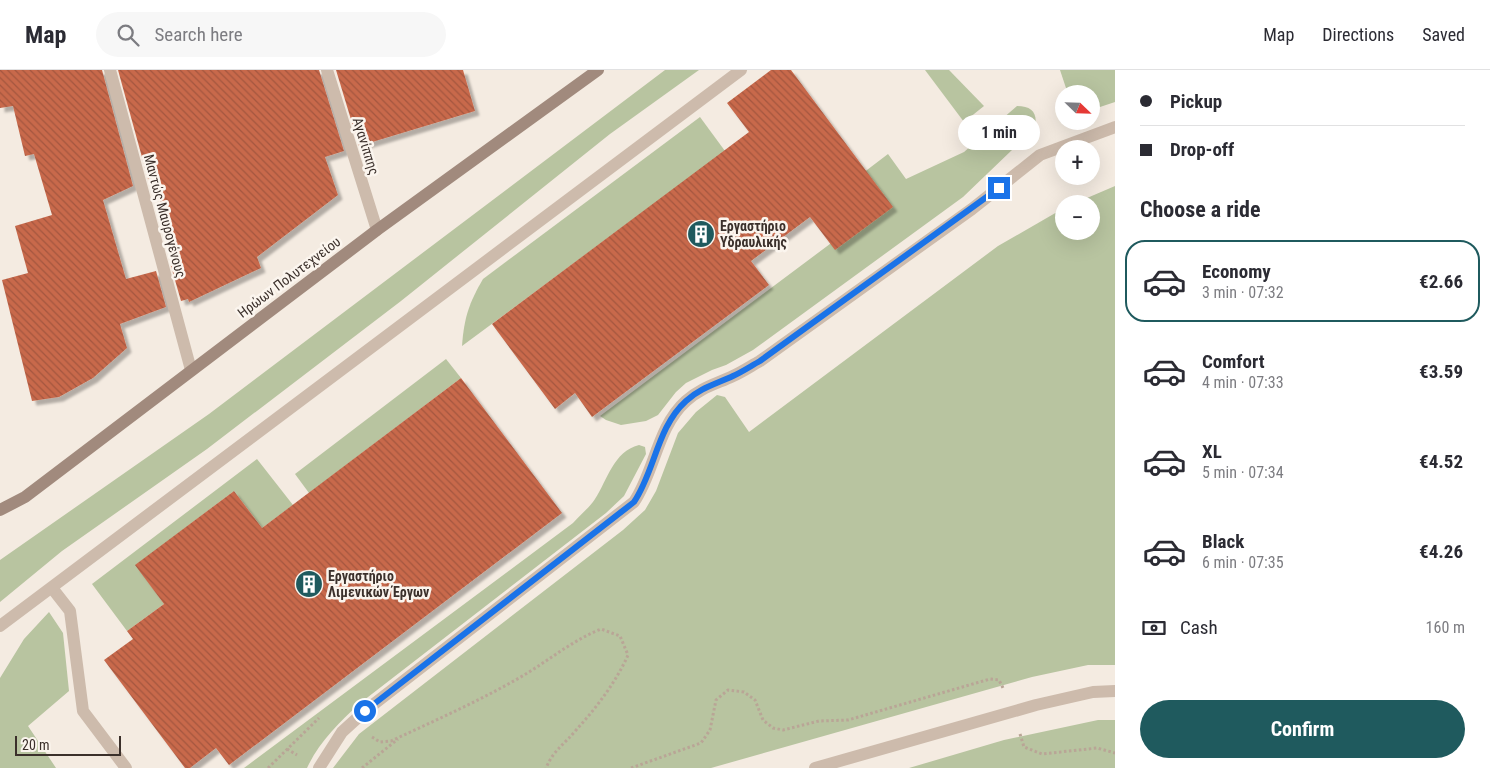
<!DOCTYPE html>
<meta charset="utf-8">
<style>
:root{--surface:#fff;--page:#f7f7f7;--text:#2b2b33;--muted:#7c7c81;--line:#e1e1e2;--accent:#1f5a5e}
body{margin:0;font-family:"Roboto Condensed",sans-serif;background:var(--page);color:var(--text);height:100vh;display:flex;flex-direction:column;font-size:19px;white-space:nowrap}
*{box-sizing:border-box;margin:0}
p{font-size:16px;color:var(--muted)}
.icon{flex:none;width:28px;height:28px;fill:none;stroke:currentColor;stroke-width:2;stroke-linecap:round;stroke-linejoin:round}
.map{position:relative;flex:1;overflow:hidden}
.details{display:flex;flex-direction:column;background:var(--surface);width:375px}
.details>*{flex:none}
.hud{display:grid;align-content:center;height:110px;padding:0 25px;background:var(--surface)}
.needle{width:32px;rotate:113deg}
.fabs{position:absolute;left:1055px;top:15px;display:grid;gap:10px}
.fabs a{display:grid;place-items:center;width:45px;height:45px;border-radius:50%;background:var(--surface);box-shadow:0 5px 20px #0002;font-size:25px}
.scale{position:absolute;left:15px;bottom:12px;width:106px;box-sizing:border-box;padding-left:5px;border:2px solid #3b302b;border-top:0;font-size:14px;line-height:18px;white-space:nowrap;color:#3b302b;-webkit-text-stroke:4px #fbf5ee;paint-order:stroke}
.end{position:absolute;width:22px;height:22px;margin:-11px;border:6px solid #1a73e8;background:#fff;box-shadow:0 0 0 2px #fff}
.from{border-radius:50%}
.bubble{position:absolute;height:35px;border-radius:18px;background:var(--surface);box-shadow:0 5px 20px #0002;font-size:16px;font-weight:700;line-height:35px;text-align:center}
.hud b{display:flex;align-items:center;gap:18px;height:48px;font-size:19px}
.hud b+b{border-top:1px solid var(--line)}
.hud i{width:12px;height:12px;background:var(--text)}
ul{padding:0;list-style:none}
li{display:flex;align-items:center;gap:15px;height:82px;margin:0 10px 8px;padding:0 15px;border:2px solid transparent;border-radius:20px}
li div{flex:1}
li b{display:block;font-size:19px}
li em{font-style:normal;font-weight:700}
li.active{border-color:var(--accent)}
li>.icon{width:45px;height:45px;stroke-width:1.5}
h2{padding:0 25px;font-size:22px;line-height:60px}
.pay{display:flex;align-items:center;gap:12px;height:55px;padding:0 25px;font-size:19px}
.pay p{margin-inline-start:auto}
.button{display:flex;gap:10px;margin-top:auto;padding:10px 25px}
.button a{flex:1;height:58px;border-radius:30px;background:var(--accent);color:#fff;font-size:20px;font-weight:700;line-height:58px;text-align:center}
header{display:flex;align-items:center;gap:30px;box-sizing:border-box;height:70px;padding:0 25px;background:var(--surface);border-bottom:1px solid var(--line)}
header strong{font-size:24px}
nav{display:flex;gap:28px;margin-inline-start:auto;font-size:18px}
.search{width:350px;height:45px;background:var(--page);display:flex;align-items:center;gap:12px;box-sizing:border-box;padding:0 18px;border-radius:28px;color:var(--muted);font-size:19px}
main{display:flex;flex:1;min-height:0}
.map>svg:first-child{display:block}
</style>
<header>
<strong>Map</strong>
<div class="search"><svg class="icon" aria-label="search" viewBox="0 0 24 24"><circle cx="10" cy="10" r="6"/><path d="M15 15l6 6"/></svg>Search here</div>
<nav><a>Map</a><a>Directions</a><a>Saved</a></nav>
</header>
<main>
<div class="map">
<svg width="1115" height="698" viewBox="0 0 1115 698">
<defs>
<pattern id="building-back-hatch" width="6" height="6" patternUnits="userSpaceOnUse" patternTransform="scale(1.25)"><rect width="6" height="6" fill="#c8694b"/><path d="M-1 5l2 2M0 0l6 6M5-1l2 2" fill="none" stroke="#a4573f"/></pattern>
<filter id="shadow"><feDropShadow dx="4.5" dy="4.5" stdDeviation="1" flood-color="#0004"/></filter>
</defs>
<rect width="100%" height="100%" fill="#f4ebe1"/>
<g fill="#b8c4a0">
<path d="M665,0H699L610,64L401,231L207,379L62,481L0,532V490L209,344Z"/>
<path d="M925,0H949L984,36L964,52Z"/>
<path d="M1060,0H1115V32L1091,40V24H1068Z"/>
<path d="M1017,36C1032,36 1038,43 1035,58L963,127L753,280L726,295L712,300L686,313L676,322L658,345L646,351L621,355L606,350L600,346L858,153L842,119L888,84L906,109L964,82Z"/>
<path d="M700,47L725,81L462,276C464,248 469,233 483,209Z"/>
<path d="M1115,116V595H1088L1032,607L711,698H333L359,664L623,460L645,440L656,421L678,363L696,342L717,325L725,327L749,362L998,176L1064,138V161H1091V134H1073Z"/>
<path d="M446,289L461,308L309,423L295,404Z"/>
<path d="M639,375L645,377L646,384L624,426L606,443L359,634C339,653 319,672 307,698H244L573,453C580,445 589,438 595,429C608,409 613,382 639,375Z"/>
<path d="M257,389L293,435L262,458L234,421L136,495L164,534L127,561L92,514Z"/>
<path d="M49,542L63,563L69,621L28,656L56,698H0V608L24,569Z"/>
<path d="M1098,650H1115V698H909L1004,670Z"/>
</g>
<g fill="url(#building-back-hatch)" filter="url(#shadow)">
<path d="M0,0H102L133,116L103,130L126,209L156,201L166,237L120,254L127,278L93,308L59,327L32,331L2,210L28,203L15,156L52,145L34,84L25,86L13,36L0,38Z"/>
<path d="M118,0H319L344,81L325,87L338,125L257,187L261,198L189,232L188,229L181,231L171,196L178,195L153,106L148,109Z"/>
<path d="M336,0H463L475,41L359,76Z"/>
<path d="M771,0H791L893,137L835,180L810,147L751,191L769,215L592,347L575,323L555,339L492,254L749,62L727,33Z"/>
<path d="M461,308L562,443L229,695L216,678L190,698H185L104,590L133,569L127,561L164,534L135,495L234,421L262,458Z"/>
</g>
<g fill="none" stroke-linecap="round" stroke-linejoin="round">
<g stroke="#b9a596" stroke-width="3" stroke-dasharray="2.5 2.5" stroke-linecap="butt">
<path d="M1020,664L1024,677L1042,684L1097,678L1115,683"/>
<path d="M372,667L380,672L391,671C434,651 477,632 519,608C547,592 571,571 601,559L620,566L628,585C616,612 597,637 577,659C565,674 554,679 546,698"/>
<path d="M287,679L297,685"/>
<path d="M268,698L319,648"/>
<path d="M362,698L398,669"/>
<path d="M631,698L701,673L710,660L716,630L728,620L744,622L755,630L763,650L773,658L783,660L819,651L848,650L990,609L999,610L1003,618"/>
</g>
<g stroke="#cdbbac" stroke-width="12">
<path d="M52,518L70,541L83,641L126,698"/>
<path d="M0,556L741,0"/>
<path d="M319,698L342,662L365,641L634,432C655,401 657,357 686,331C700,318 716,314 733,306C742,302 751,296 760,291L972,139L1040,85L1115,57"/>
<path d="M815,698L1036,635L1093,622L1115,621"/>
</g>
<g stroke="#cdbbac" stroke-width="12">
<path d="M110,0L191,300"/>
<path d="M327,0L377,160"/>
</g>
<path stroke="#a18a7d" stroke-width="12" d="M0,440L25,427L377,160L598,0"/>
</g>
<g fill="none" stroke-linecap="round" stroke-linejoin="round">
<path stroke="#1a73e8" stroke-width="6" d="M365,641L634,432C655,401 657,357 686,331C700,318 716,314 733,306C742,302 751,296 760,291L999,118"/>
</g>
<defs>
<g id="building-disc" transform="scale(1.4375)"><circle r="9.5" fill="#1f5a5e" stroke="#fbf5ee"/><path d="M-4-6H4V6H1V3H-1V6H-4ZM-2.5-4.3h1.7v1.8h-1.7ZM.8-4.3h1.7v1.8H.8ZM-2.5-1h1.7V.8h-1.7ZM.8-1h1.7V.8H.8Z" fill="#fff"/></g>
</defs>
<g fill-rule="evenodd">
<use href="#building-disc" x="701" y="164"/>
<use href="#building-disc" x="309" y="514"/>
</g>
<g text-anchor="middle" dominant-baseline="central" stroke-width="5" stroke-linejoin="round" paint-order="stroke">
<g font-size="14" fill="#3b302b" stroke="#fbf5ee">
<text transform="translate(366 76) rotate(73)">Αγανίππης</text>
<text transform="translate(165 146) rotate(75)">Μαντώς Μαυρογένους</text>
<text transform="translate(289 207) rotate(-37)">Ηρώων Πολυτεχνείου</text>
</g>
<g font-size="14" font-weight="bold" fill="#3b302b" stroke="#fbf5ee" text-anchor="start">
<text x="720" y="156">Εργαστήριο<tspan x="720" dy="16">Υδραυλικής</tspan></text>
<text x="328" y="506">Εργαστήριο<tspan x="328" dy="16">Λιμενικών Έργων</tspan></text>
</g>
</g>
</svg>
<div class="fabs">
<a><svg class="needle" viewBox="-14 -14 28 28"><path d="M0-13l5 13h-10z" fill="#e53935"/><path d="M0 13l5-13h-10z" fill="#7c7c81"/></svg></a>
<a>+</a>
<a>−</a>
</div>
<div class="scale">20 m</div>
<i class="end from" style="left:365px;top:641px"></i>
<i class="end" style="left:999px;top:118px"></i>
<div class="bubble" style="left:958px;top:45px;width:82px">1 min</div>
</div>
<section class="details">
<div class="hud">
<b><i class="from"></i>Pickup</b>
<b><i></i>Drop-off</b>
</div>
<h2>Choose a ride</h2>
<ul>
<li class="active"><svg class="icon" aria-label="car" viewBox="0 0 24 24"><path d="M5 17H2v-5l4-1 3-4h7l3 4 3 1v5h-3M9 17h6M6 11h13"/><circle cx="7" cy="17" r="2"/><circle cx="17" cy="17" r="2"/></svg><div><b>Economy</b><p>3 min · 07:32</p></div><em>€2.66</em></li>
<li><svg class="icon" aria-label="car" viewBox="0 0 24 24"><path d="M5 17H2v-5l4-1 3-4h7l3 4 3 1v5h-3M9 17h6M6 11h13"/><circle cx="7" cy="17" r="2"/><circle cx="17" cy="17" r="2"/></svg><div><b>Comfort</b><p>4 min · 07:33</p></div><em>€3.59</em></li>
<li><svg class="icon" aria-label="car" viewBox="0 0 24 24"><path d="M5 17H2v-5l4-1 3-4h7l3 4 3 1v5h-3M9 17h6M6 11h13"/><circle cx="7" cy="17" r="2"/><circle cx="17" cy="17" r="2"/></svg><div><b>XL</b><p>5 min · 07:34</p></div><em>€4.52</em></li>
<li><svg class="icon" aria-label="car" viewBox="0 0 24 24"><path d="M5 17H2v-5l4-1 3-4h7l3 4 3 1v5h-3M9 17h6M6 11h13"/><circle cx="7" cy="17" r="2"/><circle cx="17" cy="17" r="2"/></svg><div><b>Black</b><p>6 min · 07:35</p></div><em>€4.26</em></li>
</ul>
<div class="pay"><svg class="icon" aria-label="cash" viewBox="0 0 24 24"><path d="M3 7h18v10H3z"/><circle cx="12" cy="12" r="2"/></svg>Cash<p>160 m</p></div>
<div class="button"><a>Confirm</a></div>
</section>
</main>
